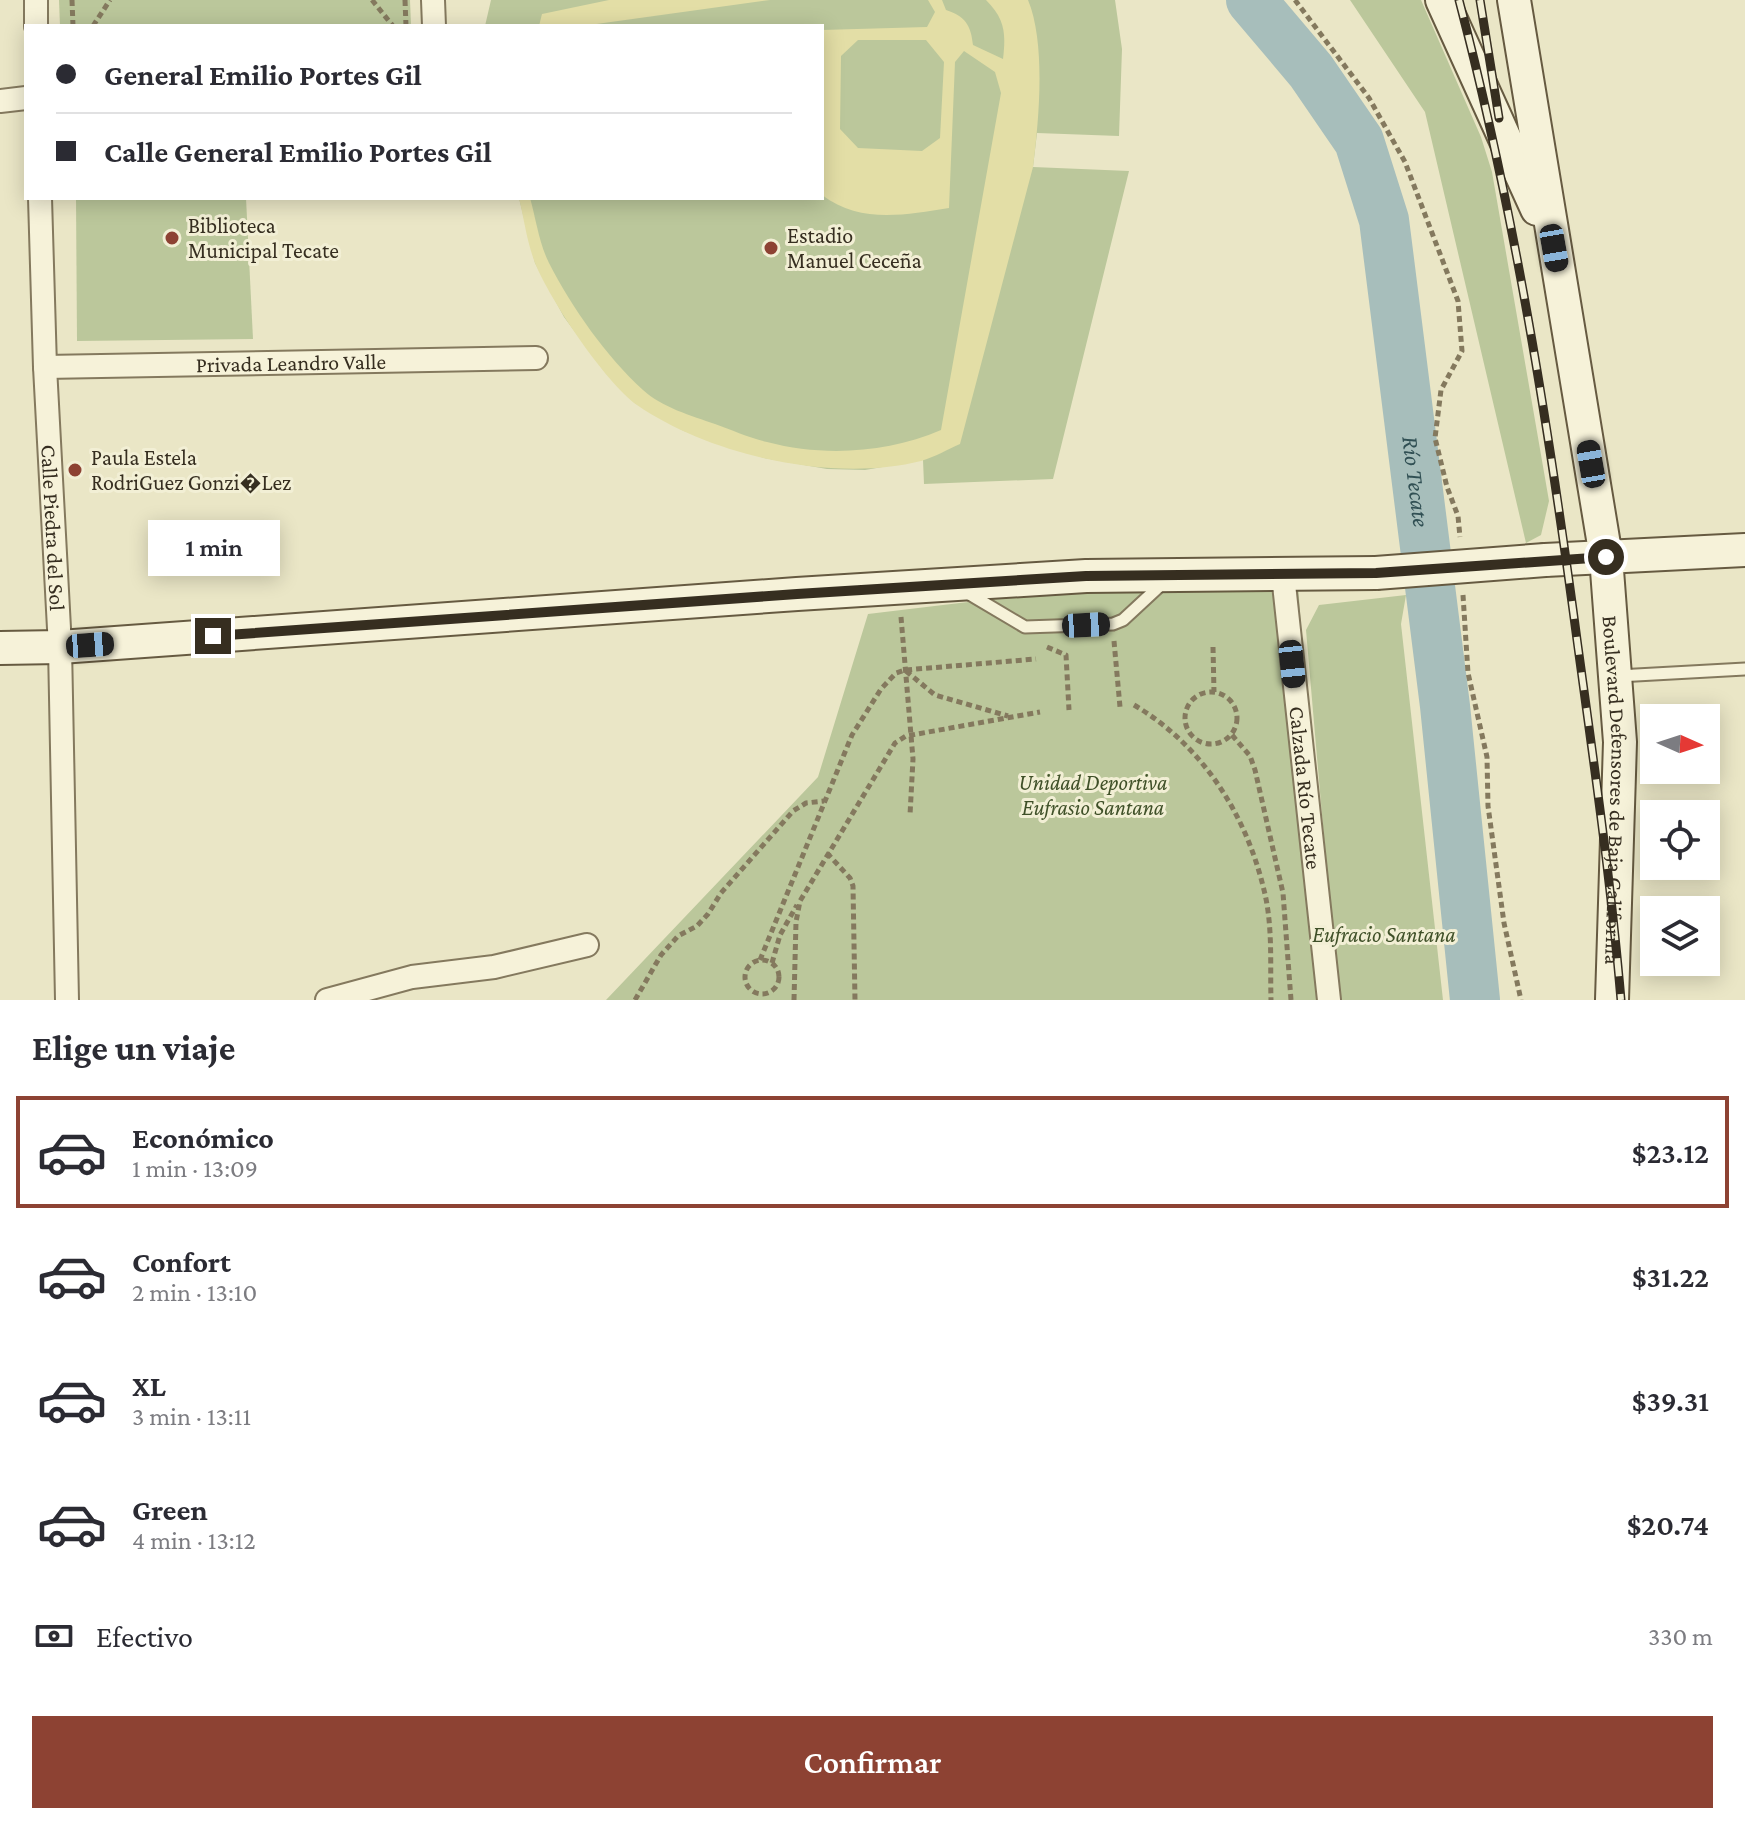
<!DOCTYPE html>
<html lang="es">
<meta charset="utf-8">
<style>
:root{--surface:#fff;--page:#f7f7f7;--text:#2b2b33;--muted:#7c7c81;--line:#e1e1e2;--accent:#8d4233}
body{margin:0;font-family:"Crimson Pro",serif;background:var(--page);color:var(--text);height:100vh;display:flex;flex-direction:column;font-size:30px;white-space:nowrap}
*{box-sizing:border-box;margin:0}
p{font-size:26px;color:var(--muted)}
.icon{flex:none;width:44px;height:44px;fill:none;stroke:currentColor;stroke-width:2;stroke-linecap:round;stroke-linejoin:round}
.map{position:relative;height:1000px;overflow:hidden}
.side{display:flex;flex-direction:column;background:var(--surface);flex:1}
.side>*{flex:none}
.top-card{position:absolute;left:24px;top:24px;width:800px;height:176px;border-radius:0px;box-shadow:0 4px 20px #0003;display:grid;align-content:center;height:176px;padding:0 32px;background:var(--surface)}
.needle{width:52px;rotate:93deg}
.fabs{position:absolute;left:1640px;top:704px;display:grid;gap:16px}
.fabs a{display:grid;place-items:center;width:80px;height:80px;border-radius:0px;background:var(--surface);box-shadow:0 4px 20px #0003;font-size:40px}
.end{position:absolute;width:36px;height:36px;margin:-18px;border:10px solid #362e20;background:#fff;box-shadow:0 0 0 4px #fff}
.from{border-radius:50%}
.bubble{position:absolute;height:56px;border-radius:0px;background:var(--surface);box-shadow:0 4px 20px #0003;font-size:26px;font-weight:600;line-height:56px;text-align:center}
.car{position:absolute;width:24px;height:48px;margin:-24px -12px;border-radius:10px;box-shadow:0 0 6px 2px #0007;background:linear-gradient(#222 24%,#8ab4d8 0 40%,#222 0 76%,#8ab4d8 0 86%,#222 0)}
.top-card b{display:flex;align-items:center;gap:28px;height:76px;font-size:30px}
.top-card b+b{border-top:2px solid var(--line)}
.top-card i{width:20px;height:20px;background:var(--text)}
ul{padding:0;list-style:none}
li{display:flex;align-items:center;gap:24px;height:112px;margin:0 16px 12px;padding:0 16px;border:4px solid transparent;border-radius:0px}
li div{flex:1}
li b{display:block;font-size:30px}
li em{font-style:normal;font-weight:600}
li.active{border-color:var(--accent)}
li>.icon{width:72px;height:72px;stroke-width:1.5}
h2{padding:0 32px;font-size:36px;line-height:96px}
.pay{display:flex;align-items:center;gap:20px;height:88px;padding:0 32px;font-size:30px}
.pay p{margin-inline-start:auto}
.primary-button{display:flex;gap:16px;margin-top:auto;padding:16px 32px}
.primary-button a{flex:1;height:92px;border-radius:0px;background:var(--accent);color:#fff;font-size:32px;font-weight:600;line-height:92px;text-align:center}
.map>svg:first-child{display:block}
</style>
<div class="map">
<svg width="1745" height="1000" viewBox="0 0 1745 1000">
<rect width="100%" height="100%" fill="#eae6c6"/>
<g fill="#bbc79b">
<path d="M59,0H410L411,26H60Z"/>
<path d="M491,0H1115L1122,49L1119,136L1037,133L1033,167L1129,171L1053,479L924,484L923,460L865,470L827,469L764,458L684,431L635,403L604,371L564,317L535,263L519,198H822V26H485Z"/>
<path d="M1350,0H1421L1481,137L1492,172L1549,501L1541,535L1526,543L1425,112Z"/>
<path d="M76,198H246L253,339L77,341Z"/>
<path d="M1298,583L1326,1000H606L818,777L868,614L1085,588Z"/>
<path d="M1406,595L1401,624L1443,1000H1338L1306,630L1319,605Z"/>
</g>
<g fill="#e3dea6" fill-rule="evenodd">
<path d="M609,0H770L582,26H539L542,14Z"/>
<path d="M928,0H942L946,10C965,16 971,25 973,45L1003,59C1006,33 1005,19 986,0H1028C1046,43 1039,120 1033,167L960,444C948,449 935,457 921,461C834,483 711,456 637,405C605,382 550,300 535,263C527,242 524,219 519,198H530C536,219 539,243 549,263C572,308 606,356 643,390C661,407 692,416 715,424C732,430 749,438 767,442C824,457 887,453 941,430L1001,93L995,72L964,51L955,62L949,208C904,215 860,224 822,195V30L927,27L935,12ZM858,40H926L944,62L940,138L922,151L858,148L840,129L841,56Z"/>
</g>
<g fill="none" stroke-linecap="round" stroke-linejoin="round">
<path stroke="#a7bebb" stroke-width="50" id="s1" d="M1251,0L1311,71L1359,141L1384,220L1445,706L1475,1000"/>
<g stroke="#84795e" stroke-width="15">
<g id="lane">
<path d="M966,592L1025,627L1113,624L1123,620L1164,582"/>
<path d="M1618,676L1745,669"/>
</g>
</g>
<g stroke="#84795e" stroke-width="26">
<g id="street">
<path d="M36,0V26"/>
<path d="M433,0L434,26"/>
<path d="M0,101L26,98"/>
<path id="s2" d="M40,198L45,367L60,647L67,1000"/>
<path id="s3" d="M45,367L536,358"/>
<path id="s4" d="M1283,575L1329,1000"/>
<path d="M327,1000L412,977L494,967L587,945"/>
</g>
</g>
<g stroke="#665a41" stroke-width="36">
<g id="secondary">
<path d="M1442,0L1537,209"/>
<path id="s5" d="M1514,0L1606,557L1620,742L1612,1000"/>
<path d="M1545,560L1745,550"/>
<path d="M0,648L60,647L797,594L1086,576L1376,573"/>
</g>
</g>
<g stroke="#84795e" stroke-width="5" stroke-dasharray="6 4" stroke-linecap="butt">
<path d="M72,0L73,26"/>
<path d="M372,0L393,26"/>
<path d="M405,0L406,26"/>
<path d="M1295,0L1369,98L1405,162L1458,301L1462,351L1441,390L1435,438L1447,487L1458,516L1460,537"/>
<path d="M93,26L110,0"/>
<path d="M1463,595L1468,673L1487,757L1488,806L1504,923L1521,1000"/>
<path d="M901,617L913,759L910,815"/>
<path d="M1114,641L1120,707"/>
<path d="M1047,647L1066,655L1069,710"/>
<path d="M1213,647L1214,692"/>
<path d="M906,671L935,695L1008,716"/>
<circle cx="1211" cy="718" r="26"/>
<path d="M1134,705C1202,745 1246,814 1264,890C1273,926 1270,964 1271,1000"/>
<path d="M1232,735L1250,756L1255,770L1283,893L1291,1000"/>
<path d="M827,853L850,878L853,886L855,1000"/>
<circle cx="762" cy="977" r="17"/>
<path d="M760,960L852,735L881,689L896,673L905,670L1036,659"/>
<path d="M772,963L780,935L797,905"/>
<path d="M635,1000L661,955L678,936L697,926L708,914L721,893L793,811L806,803L824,801"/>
<path d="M794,1000L796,922L800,901L895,743L906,736L1040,712"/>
</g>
<use href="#lane" stroke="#f6f2d9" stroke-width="11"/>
<use href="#street" stroke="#f6f2d9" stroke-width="22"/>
<use href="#secondary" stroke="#f6f2d9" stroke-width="32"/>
<g stroke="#362e20" stroke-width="9">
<g id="rail">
<path d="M1459,0C1515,213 1549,429 1578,647C1594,764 1611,882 1621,1000"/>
<path d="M1480,0L1499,118"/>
</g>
</g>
<use href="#rail" stroke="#f2efd5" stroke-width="6" stroke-dasharray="18" stroke-linecap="butt"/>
<g stroke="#665a41" stroke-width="36" stroke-linecap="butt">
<path id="secondary-bridge" d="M1376,573L1545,560"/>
</g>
<use href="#secondary-bridge" stroke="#f6f2d9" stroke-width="32"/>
</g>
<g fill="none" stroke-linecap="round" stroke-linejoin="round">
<path stroke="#362e20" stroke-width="10" d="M213,636L797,594L1086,576L1376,573L1606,557"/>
</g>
<g fill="#8d4233" stroke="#f2efd5" stroke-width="3">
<circle cx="172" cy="238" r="8"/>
<circle cx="771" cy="248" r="8"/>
<circle cx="75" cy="470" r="8"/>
</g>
<g text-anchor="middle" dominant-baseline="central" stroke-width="6" stroke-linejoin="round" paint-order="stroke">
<g font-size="22" fill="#362e20" stroke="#f2efd5" text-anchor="start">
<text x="188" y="225">Biblioteca<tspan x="188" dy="25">Municipal Tecate</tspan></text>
<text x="787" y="235">Estadio<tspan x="787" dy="25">Manuel Ceceña</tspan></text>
<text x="91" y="457">Paula Estela<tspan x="91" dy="25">RodriGuez Gonzi�Lez</tspan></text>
</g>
<g font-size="22" fill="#362e20" stroke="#f2efd5">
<text stroke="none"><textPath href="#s3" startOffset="246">Privada Leandro Valle</textPath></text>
<text stroke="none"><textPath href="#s2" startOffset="330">Calle Piedra del Sol</textPath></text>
<text stroke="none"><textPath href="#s4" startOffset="214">Calzada Río Tecate</textPath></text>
<text stroke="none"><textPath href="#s5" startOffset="798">Boulevard Defensores de Baja California</textPath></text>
</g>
<g font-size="22" font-style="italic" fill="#3f5028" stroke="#f2efd5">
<text x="1093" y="782">Unidad Deportiva<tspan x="1093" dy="25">Eufrasio Santana</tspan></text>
<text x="1384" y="934">Eufracio Santana</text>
</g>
<g font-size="24" font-style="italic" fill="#315054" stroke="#f2efd5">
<text stroke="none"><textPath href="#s1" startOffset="524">Río Tecate</textPath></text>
</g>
</g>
</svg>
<div class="fabs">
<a><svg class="needle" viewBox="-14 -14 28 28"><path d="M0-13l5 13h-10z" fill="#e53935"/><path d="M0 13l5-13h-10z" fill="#7c7c81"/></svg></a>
<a><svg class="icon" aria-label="locate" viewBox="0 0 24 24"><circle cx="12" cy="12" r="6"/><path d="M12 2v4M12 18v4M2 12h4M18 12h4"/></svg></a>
<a><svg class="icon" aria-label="layers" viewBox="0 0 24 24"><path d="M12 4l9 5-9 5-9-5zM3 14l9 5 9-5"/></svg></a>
</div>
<i class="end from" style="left:1606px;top:557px"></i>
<i class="end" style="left:213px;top:636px"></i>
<div class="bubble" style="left:148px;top:520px;width:132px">1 min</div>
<i class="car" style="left:1554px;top:248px;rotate:170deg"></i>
<i class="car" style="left:1591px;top:464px;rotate:350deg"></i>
<i class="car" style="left:1086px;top:625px;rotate:87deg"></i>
<i class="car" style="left:90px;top:645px;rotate:86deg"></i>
<i class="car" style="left:1292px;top:664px;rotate:174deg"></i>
<div class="top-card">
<b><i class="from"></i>General Emilio Portes Gil</b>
<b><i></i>Calle General Emilio Portes Gil</b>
</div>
</div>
<section class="side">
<h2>Elige un viaje</h2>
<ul>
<li class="active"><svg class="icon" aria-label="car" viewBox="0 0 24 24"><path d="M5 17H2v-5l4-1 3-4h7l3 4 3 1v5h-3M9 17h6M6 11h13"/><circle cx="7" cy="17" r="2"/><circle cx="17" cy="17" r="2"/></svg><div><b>Económico</b><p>1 min · 13:09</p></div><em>$23.12</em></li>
<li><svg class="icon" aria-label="car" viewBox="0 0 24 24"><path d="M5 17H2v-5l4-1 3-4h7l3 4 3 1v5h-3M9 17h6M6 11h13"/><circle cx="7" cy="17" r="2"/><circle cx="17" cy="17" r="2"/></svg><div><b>Confort</b><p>2 min · 13:10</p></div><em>$31.22</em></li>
<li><svg class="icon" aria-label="car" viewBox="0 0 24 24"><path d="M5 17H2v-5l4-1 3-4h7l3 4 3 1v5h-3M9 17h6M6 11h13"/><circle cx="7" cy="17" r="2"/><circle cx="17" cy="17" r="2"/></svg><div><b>XL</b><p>3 min · 13:11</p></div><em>$39.31</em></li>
<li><svg class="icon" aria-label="car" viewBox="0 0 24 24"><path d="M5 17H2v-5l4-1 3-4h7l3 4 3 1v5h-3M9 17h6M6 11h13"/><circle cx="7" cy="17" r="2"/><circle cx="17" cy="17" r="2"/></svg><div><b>Green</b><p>4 min · 13:12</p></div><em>$20.74</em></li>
</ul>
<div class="pay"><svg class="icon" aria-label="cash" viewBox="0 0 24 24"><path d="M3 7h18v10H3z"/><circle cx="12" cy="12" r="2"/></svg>Efectivo<p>330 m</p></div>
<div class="primary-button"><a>Confirmar</a></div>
</section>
